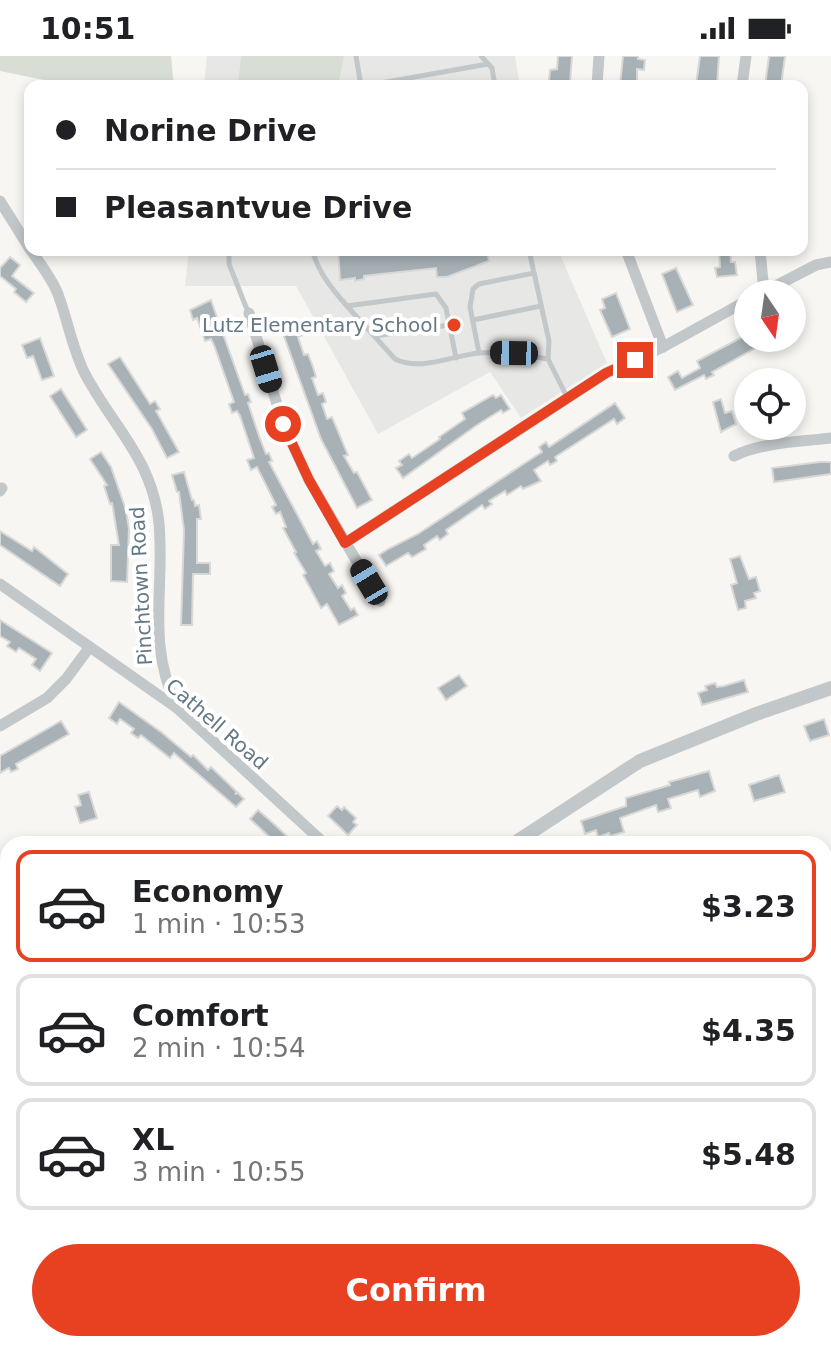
<!DOCTYPE html>
<meta charset="utf-8">
<style>
:root{--surface:#fff;--page:#f2f2f2;--text:#202124;--muted:#757577;--line:#e0e0e0;--accent:#e84122}
body{margin:0;font-family:"DejaVu Sans",sans-serif;background:var(--page);color:var(--text);height:100vh;display:flex;flex-direction:column;font-size:30px;white-space:nowrap}
*{box-sizing:border-box;margin:0}
p{font-size:26px;color:var(--muted)}
.icon{flex:none;width:44px;height:44px;fill:none;stroke:currentColor;stroke-width:2;stroke-linecap:round;stroke-linejoin:round}
.map{position:relative;flex:1;overflow:hidden}
.side{position:absolute;left:0px;top:780px;width:832px;height:516px;display:flex;flex-direction:column;background:var(--surface);border-radius:24px 24px 0 0;box-shadow:0 4px 12px #0003}
.side>*{flex:none}
.banner{position:absolute;left:24px;top:24px;width:784px;height:176px;border-radius:16px;box-shadow:0 4px 12px #0003;display:grid;align-content:center;height:176px;padding:0 32px;background:var(--surface)}
.needle{width:52px;rotate:167deg}
.controls{position:absolute;left:734px;top:224px;display:grid;gap:16px}
.controls a{display:grid;place-items:center;width:72px;height:72px;border-radius:50%;background:var(--surface);box-shadow:0 4px 12px #0003;font-size:40px}
.end{position:absolute;width:36px;height:36px;margin:-18px;border:10px solid #e84122;background:#fff;box-shadow:0 0 0 4px #fff}
.from{border-radius:50%}
.car{position:absolute;width:24px;height:48px;margin:-24px -12px;border-radius:10px;box-shadow:0 0 6px 2px #0007;background:linear-gradient(#222 24%,#8ab4d8 0 40%,#222 0 76%,#8ab4d8 0 86%,#222 0)}
.banner b{display:flex;align-items:center;gap:28px;height:76px;font-size:30px}
.banner b+b{border-top:2px solid var(--line)}
.banner i{width:20px;height:20px;background:var(--text)}
ul{padding:14px 0 0;list-style:none}
li{display:flex;align-items:center;gap:24px;height:112px;margin:0 16px 12px;padding:0 16px;border:4px solid var(--line);border-radius:16px}
li div{flex:1}
li b{display:block;font-size:30px}
li em{font-style:normal;font-weight:700}
li.active{border-color:var(--accent)}
li>.icon{width:72px;height:72px;stroke-width:1.5}
.action{display:flex;gap:16px;margin-top:auto;padding:16px 32px}
.action a{flex:1;height:92px;border-radius:48px;background:var(--accent);color:#fff;font-size:32px;font-weight:700;line-height:92px;text-align:center}
.status{display:flex;justify-content:space-between;align-items:center;height:56px;padding:0 40px;background:var(--surface);direction:ltr}
.status svg{height:22px;fill:currentColor}
.map>svg:first-child{display:block}
</style>
<div class="status"><b>10:51</b><svg viewBox="0 0 49 12"><path d="M0 12V9h3v3zM5 12V6h3v6zM10 12V3h3v9zM15 12V0h3v12zM26 1h20v11H26zM47 4h2v5h-2z"/></svg></div>
<div class="map">
<svg width="831" height="1296" viewBox="0 0 831 1296">
<rect width="100%" height="100%" fill="#f7f6f3"/>
<g fill="#e7e8e6">
<path d="M207,0H515L520,30H204Z"/>
<path d="M189,194H558L607,307L521,362L490,316L378,378L296,230H185Z"/>
</g>
<g fill="#d8ded4">
<path d="M0,0H171L174,30H56L54,26L0,15Z"/>
<path d="M241,0H344L338,30H238Z"/>
</g>
<g fill="#a8b2b6" stroke="#d8d8d6" stroke-width="2">
<path d="M558,0H572L570,27L567,26V30H553L554,27L549,26L550,14L557,13Z"/>
<path d="M623,0H638V3L645,4L644,14L637,13V30H620Z"/>
<path d="M700,0H719L717,30L696,29Z"/>
<path d="M769,0H785L781,30H765Z"/>
<path d="M338,194H487L489,205L447,221H437L436,212L364,220V223L355,225V222L340,224Z"/>
<path d="M719,194H730L731,206H735L737,219L717,221L715,212L720,211Z"/>
<path d="M10,201L20,209L12,220L34,237L26,246L14,236L16,233L0,220V212Z"/>
<path d="M676,212L693,249L677,256L662,218Z"/>
<path d="M616,237L630,273L612,281L600,254L605,252L602,243Z"/>
<path d="M211,244L219,267L223,266L226,274L222,275L245,339L248,338L251,346L248,347L259,380L266,398L269,397L272,405L269,406L313,488L317,485L321,493L316,495L325,510L330,507L334,515L329,518L338,532L342,529L346,537L342,540L351,554L354,552L358,559L339,569L327,548L321,552L303,519L306,517L294,497L296,496L283,472L286,471L280,456L276,458L272,451L276,449L257,411L251,414L247,404L254,402L240,360L237,355L232,357L229,348L234,346L214,289L211,283L205,285L197,262L193,264L190,254Z"/>
<path d="M298,263L303,279L298,281L304,299L308,298L313,311L316,321L312,322L318,339L323,337L326,346L322,348L327,363L332,361L348,399L344,400L354,417L357,416L372,444L357,452L321,383L280,269Z"/>
<path d="M748,278V282H774L712,316L714,319L706,323L704,319L675,334L668,321L678,315L682,322L700,312L697,305Z"/>
<path d="M40,282L54,320L42,324L33,300L27,302L22,289Z"/>
<path d="M120,301L150,348L155,345L160,353L156,355L179,396L167,402L152,373L108,308Z"/>
<path d="M61,333L87,374L76,381L50,340Z"/>
<path d="M493,339L496,342L501,339L510,353L503,357L501,354L477,369L403,422L396,412L402,409L399,405L409,398L412,402L440,383L439,381L465,363L462,357Z"/>
<path d="M721,343L725,357L732,355L736,368L721,376L713,346Z"/>
<path d="M615,347L625,362L617,368L614,363L555,401L557,405L550,409L548,405L534,414L541,425L523,433L521,430L507,439L505,435L489,445L492,448L485,453L482,449L446,474L448,478L440,484L437,480L424,489L426,493L412,501L408,497L386,510L379,499L388,493L418,478L522,409L542,396L539,391L546,386L549,391Z"/>
<path d="M101,396L111,411L126,454L129,473L127,526L111,525V489H119L112,447L110,448L104,430L107,429L90,403Z"/>
<path d="M820,406H831V418L774,426L772,412Z"/>
<path d="M184,416L192,444H194L195,450L199,449L201,463H197V507H210V518H193L192,569H181L184,474L179,436H177L172,419Z"/>
<path d="M0,475L32,495L34,491L68,518L60,530L0,489Z"/>
<path d="M740,500L749,523L756,521L760,535L754,537L756,542L745,545L746,552L738,554L731,529L737,527L730,503Z"/>
<path d="M0,564L52,597L40,615L32,609L36,603L19,592L16,596L7,590L10,586L0,580Z"/>
<path d="M459,619L467,630L446,644L438,632Z"/>
<path d="M744,624L748,636L702,649L698,637L707,634L705,630L715,627L717,631L724,630Z"/>
<path d="M119,646L161,676L191,701L193,699L208,714L211,711L237,736L235,738L238,737L244,743L236,751L174,697L170,702L141,679L138,682L131,677L134,673L120,663L117,668L109,662Z"/>
<path d="M824,663L829,679L810,685L804,670Z"/>
<path d="M61,665L69,678L16,708L18,713L11,716L9,712L0,717V700Z"/>
<path d="M709,715L715,735L700,741L698,734L668,743L671,752L658,756L656,749L620,762L624,776L610,780L609,777L598,781L596,774L585,778L581,765L626,750V742L670,729L669,726Z"/>
<path d="M779,719L785,736L754,745L749,729Z"/>
<path d="M89,736L97,762L80,767L75,751L81,749L78,739Z"/>
<path d="M337,750L342,754L344,751L356,762L353,766L357,769L348,779L328,760Z"/>
<path d="M258,754L274,768L295,788H277L250,763Z"/>
</g>
<g fill="none" stroke-linecap="round" stroke-linejoin="round">
<g stroke="#c2c7c9" stroke-width="5">
<path d="M356,0L361,30"/>
<path d="M481,0L492,12L495,30"/>
<path d="M364,30L488,8"/>
<path d="M229,194V208L248,256"/>
<path d="M312,194C319,217 331,232 347,250"/>
<path d="M529,194L549,285L548,303L567,341"/>
<path d="M473,264L541,250"/>
<path d="M375,280L449,269"/>
<path d="M479,297L470,251L473,233L479,228L534,217"/>
<path d="M456,302L446,252L436,238L347,250L395,303C421,316 453,299 480,297C503,295 526,299 548,303"/>
<path d="M0,1190L8,1191"/>
</g>
<g stroke="#c2c7c9" stroke-width="11">
<path d="M597,30L599,0"/>
<path d="M742,30L746,0"/>
<path d="M0,145L30,193"/>
<path d="M31,194C40,208 54,225 59,241C68,266 72,291 84,316C112,370 152,402 159,467C165,536 146,584 177,652"/>
<path d="M626,194L663,291"/>
<path d="M760,194L764,236"/>
<path d="M760,238L816,209L831,206"/>
<path d="M249,257L283,368L309,424L380,545"/>
<path d="M734,400C763,386 799,386 831,382"/>
<path d="M0,435L2,432"/>
<path d="M345,487L606,317L663,291L748,244"/>
<path d="M0,528L177,652L325,788"/>
<path d="M0,670L47,642L66,623L89,592"/>
<path d="M824,1233L831,1246"/>
<path d="M347,1288L354,1296"/>
<path d="M314,1296L324,1288"/>
<path d="M533,1296L544,1288"/>
</g>
<g stroke="#c2c7c9" stroke-width="14">
<path d="M513,788L640,705L756,658L831,632"/>
<path d="M0,1126L8,1122"/>
</g>
</g>
<g fill="none" stroke-linecap="round" stroke-linejoin="round">
<path stroke="#e84122" stroke-width="10" d="M283,368L309,424L345,487L606,317L635,304"/>
</g>
<circle fill="#e84122" stroke="#fff" stroke-width="3" cx="454" cy="269" r="8"/>
<g text-anchor="middle" dominant-baseline="central" stroke-width="8" stroke-linejoin="round" paint-order="stroke">
<g font-size="20" fill="#657985" stroke="#fff" text-anchor="end">
<text x="438" y="269">Lutz Elementary School</text>
</g>
<g font-size="20" fill="#657985" stroke="#fff">
<text transform="translate(141 530) rotate(-93)">Pinchtown Road</text>
<text transform="translate(217 668) rotate(41)">Cathell Road</text>
</g>
</g>
</svg>
<div class="controls">
<a><svg class="needle" viewBox="-14 -14 28 28"><path d="M0-13l5 13h-10z" fill="#e53935"/><path d="M0 13l5-13h-10z" fill="#757577"/></svg></a>
<a><svg class="icon" aria-label="locate" viewBox="0 0 24 24"><circle cx="12" cy="12" r="6"/><path d="M12 2v4M12 18v4M2 12h4M18 12h4"/></svg></a>
</div>
<i class="end from" style="left:283px;top:368px"></i>
<i class="end" style="left:635px;top:304px"></i>
<i class="car" style="left:514px;top:297px;rotate:271deg"></i>
<i class="car" style="left:266px;top:313px;rotate:163deg"></i>
<i class="car" style="left:369px;top:526px;rotate:329deg"></i>
<div class="banner">
<b><i class="from"></i>Norine Drive</b>
<b><i></i>Pleasantvue Drive</b>
</div>
<section class="side">
<ul>
<li class="active"><svg class="icon" aria-label="car" viewBox="0 0 24 24"><path d="M5 17H2v-5l4-1 3-4h7l3 4 3 1v5h-3M9 17h6M6 11h13"/><circle cx="7" cy="17" r="2"/><circle cx="17" cy="17" r="2"/></svg><div><b>Economy</b><p>1 min · 10:53</p></div><em>$3.23</em></li>
<li><svg class="icon" aria-label="car" viewBox="0 0 24 24"><path d="M5 17H2v-5l4-1 3-4h7l3 4 3 1v5h-3M9 17h6M6 11h13"/><circle cx="7" cy="17" r="2"/><circle cx="17" cy="17" r="2"/></svg><div><b>Comfort</b><p>2 min · 10:54</p></div><em>$4.35</em></li>
<li><svg class="icon" aria-label="car" viewBox="0 0 24 24"><path d="M5 17H2v-5l4-1 3-4h7l3 4 3 1v5h-3M9 17h6M6 11h13"/><circle cx="7" cy="17" r="2"/><circle cx="17" cy="17" r="2"/></svg><div><b>XL</b><p>3 min · 10:55</p></div><em>$5.48</em></li>
</ul>
<div class="action"><a>Confirm</a></div>
</section>
</div>
